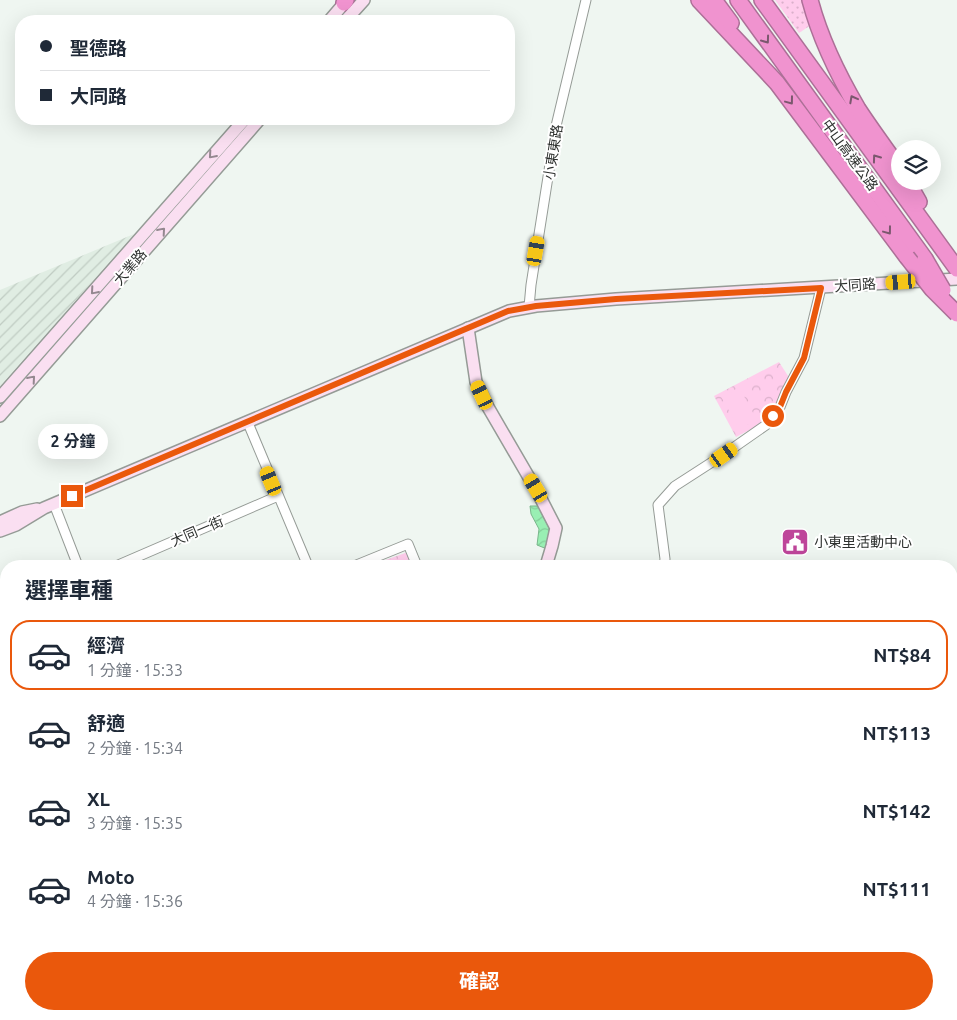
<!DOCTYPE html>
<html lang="zh-TW">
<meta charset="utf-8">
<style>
:root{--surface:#fff;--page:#f2f2f3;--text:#1f2937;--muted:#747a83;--line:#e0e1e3;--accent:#ea580c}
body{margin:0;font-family:Ubuntu,"Noto Sans TC",sans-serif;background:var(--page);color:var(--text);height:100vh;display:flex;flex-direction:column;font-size:19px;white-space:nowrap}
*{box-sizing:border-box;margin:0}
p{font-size:16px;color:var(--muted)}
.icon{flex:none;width:28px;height:28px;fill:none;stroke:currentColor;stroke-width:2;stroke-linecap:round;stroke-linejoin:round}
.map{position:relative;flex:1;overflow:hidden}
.side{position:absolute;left:0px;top:560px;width:958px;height:460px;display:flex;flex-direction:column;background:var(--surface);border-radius:20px 20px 0 0;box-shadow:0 5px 20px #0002}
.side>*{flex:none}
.guide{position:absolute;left:15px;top:15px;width:500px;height:110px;border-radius:20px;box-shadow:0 5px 20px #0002;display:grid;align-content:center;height:110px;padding:0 25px;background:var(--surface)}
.buttons{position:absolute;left:891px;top:140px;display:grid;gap:10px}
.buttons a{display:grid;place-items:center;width:50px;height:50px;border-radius:50%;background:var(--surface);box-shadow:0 5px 20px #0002;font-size:25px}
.end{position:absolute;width:22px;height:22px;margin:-11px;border:6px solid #ea580c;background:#fff;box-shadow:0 0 0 2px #fff}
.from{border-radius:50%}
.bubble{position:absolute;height:35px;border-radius:18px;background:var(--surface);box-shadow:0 5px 20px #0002;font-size:16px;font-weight:700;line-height:35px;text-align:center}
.car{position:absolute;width:15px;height:30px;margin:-15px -8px;border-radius:6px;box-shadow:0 0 4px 1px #0007;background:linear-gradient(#f5c518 24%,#345 0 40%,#f5c518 0 76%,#345 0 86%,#f5c518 0)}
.guide b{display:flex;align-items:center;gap:18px;height:48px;font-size:19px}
.guide b+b{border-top:1px solid var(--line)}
.guide i{width:12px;height:12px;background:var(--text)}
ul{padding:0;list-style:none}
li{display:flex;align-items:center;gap:15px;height:70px;margin:0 10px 8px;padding:0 15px;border:2px solid transparent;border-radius:20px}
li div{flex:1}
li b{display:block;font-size:19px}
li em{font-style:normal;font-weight:700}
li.current{border-color:var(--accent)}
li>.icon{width:45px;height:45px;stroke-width:1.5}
h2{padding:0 25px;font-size:22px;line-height:60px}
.cta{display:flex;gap:10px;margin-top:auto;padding:10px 25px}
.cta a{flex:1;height:58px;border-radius:30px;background:var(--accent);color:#fff;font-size:20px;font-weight:700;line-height:58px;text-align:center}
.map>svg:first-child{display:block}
</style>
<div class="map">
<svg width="957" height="1020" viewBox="0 0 957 1020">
<defs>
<pattern id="industrial-furrows" width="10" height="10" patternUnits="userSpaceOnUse" patternTransform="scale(1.25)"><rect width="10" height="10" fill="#e0ede3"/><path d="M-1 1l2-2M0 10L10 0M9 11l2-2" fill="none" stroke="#c0ccc3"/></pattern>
<pattern id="grass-dots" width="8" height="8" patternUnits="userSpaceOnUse" patternTransform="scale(1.25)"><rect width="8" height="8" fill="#ffcdec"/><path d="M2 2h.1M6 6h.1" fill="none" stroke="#dbb0cb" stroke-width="1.8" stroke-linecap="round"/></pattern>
<pattern id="forest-crowns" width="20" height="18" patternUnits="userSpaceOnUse" patternTransform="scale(1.25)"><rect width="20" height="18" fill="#ffcdec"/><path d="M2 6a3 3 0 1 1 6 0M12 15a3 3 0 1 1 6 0" fill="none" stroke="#dbb0cb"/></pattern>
<pattern id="water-waves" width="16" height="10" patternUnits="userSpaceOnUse" patternTransform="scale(1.25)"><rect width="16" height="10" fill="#99efb3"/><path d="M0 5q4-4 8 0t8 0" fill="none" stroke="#84cd9a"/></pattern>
</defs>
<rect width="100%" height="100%" fill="#eff6f1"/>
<path fill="url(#industrial-furrows)" d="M134,234L0,386V290Z"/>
<path fill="url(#grass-dots)" d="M775,0H804L811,25L799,33Z"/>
<g fill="url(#forest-crowns)">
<path d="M779,362L790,379L780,398L763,423L736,437L714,396Z"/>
<path d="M408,552L413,566H369Z"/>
</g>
<path fill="#ffcdec" d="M739,387L757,420L739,429L722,398Z"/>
<g fill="url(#water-waves)" stroke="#79b68b">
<path d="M530,506H538L549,528L547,549L537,545L539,529L531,514Z"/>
<path d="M957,764V819L951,821V765Z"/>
<path d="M0,959H6V1014H418L438,1020L452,1014H574L562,1020H124L96,1016L53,1020H0Z"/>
</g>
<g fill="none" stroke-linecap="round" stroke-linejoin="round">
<g stroke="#959b96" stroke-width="11">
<g id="street">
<path d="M529,307L531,285L556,126L586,0"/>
<path d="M248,423L308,566"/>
<path d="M54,504L78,566"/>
<path d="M116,566L278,496"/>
<path d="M354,566L408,544L417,566"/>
<path d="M664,566L665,559L658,505L675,486L723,455L766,425L780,407L786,392L804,358L821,288"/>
<path d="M951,872L957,869"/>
<path d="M0,895H6"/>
<path d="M656,1020L668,1014"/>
</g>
</g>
<g stroke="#959b96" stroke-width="14">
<g id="secondary">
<path d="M329,21L347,0"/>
<path d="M345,21L364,0"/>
<path d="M468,328L476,382L488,407L538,493L556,528L552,546L546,566"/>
<path d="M0,397L245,119"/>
<path d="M0,416L260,119"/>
<path d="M0,522L22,512L37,509"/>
<path d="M0,531L16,525L44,508L509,311L536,306L616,299L957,279"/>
<path d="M808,1020V1014"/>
</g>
</g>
<g stroke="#ac7097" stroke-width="18">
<g id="highway">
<path d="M699,0L777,83L907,257"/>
<path d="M714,0L731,23"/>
<path d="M738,0L925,259"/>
<path d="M762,0L957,269"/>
<path d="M810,0C820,38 838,75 858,109C871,129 886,149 900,169"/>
<path d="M344,3L346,0"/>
<path d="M907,181L919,202"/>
</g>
</g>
<use href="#street" stroke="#fff" stroke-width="9"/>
<use href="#secondary" stroke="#fadff1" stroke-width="11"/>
<use href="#highway" stroke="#f093cf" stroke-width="15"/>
<g stroke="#ac7097" stroke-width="18" stroke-linecap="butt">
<g id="highway-bridge">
<path d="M907,257L932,289L957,314"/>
<path d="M925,259L943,290"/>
</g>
</g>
<use href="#highway-bridge" stroke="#f093cf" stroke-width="15"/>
</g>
<defs><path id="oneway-chevron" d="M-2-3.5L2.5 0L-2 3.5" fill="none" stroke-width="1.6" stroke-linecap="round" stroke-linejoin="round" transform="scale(1.25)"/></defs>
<g stroke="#7b586e">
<use href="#oneway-chevron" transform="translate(766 40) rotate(54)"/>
<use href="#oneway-chevron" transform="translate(853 99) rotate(-118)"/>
<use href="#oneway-chevron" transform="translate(790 101) rotate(53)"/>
<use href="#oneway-chevron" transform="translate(876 158) rotate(-126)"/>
<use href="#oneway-chevron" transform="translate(888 231) rotate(53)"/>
</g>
<g stroke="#948890">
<use href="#oneway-chevron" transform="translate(212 155) rotate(131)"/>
<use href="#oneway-chevron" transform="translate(162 231) rotate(-49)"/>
<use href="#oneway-chevron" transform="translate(94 291) rotate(131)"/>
<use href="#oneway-chevron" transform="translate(32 379) rotate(-49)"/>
</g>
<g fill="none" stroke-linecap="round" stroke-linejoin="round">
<path stroke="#ea580c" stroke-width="6" d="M72,496L508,311L536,306L616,299L821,288L804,358L786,392L780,407L773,416"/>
</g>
<defs>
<g id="civic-square" transform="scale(1.4375)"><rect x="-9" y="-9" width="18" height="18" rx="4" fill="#be459a" stroke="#fff"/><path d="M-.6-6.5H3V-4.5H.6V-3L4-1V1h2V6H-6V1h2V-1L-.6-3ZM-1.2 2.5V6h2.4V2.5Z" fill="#fff"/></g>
</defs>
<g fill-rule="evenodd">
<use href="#civic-square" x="795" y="542"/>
</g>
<g text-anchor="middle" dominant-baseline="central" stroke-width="4" stroke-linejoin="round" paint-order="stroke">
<g font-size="14" fill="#2d302e" stroke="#fff">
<text transform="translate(553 152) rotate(-81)">小東東路</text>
<text transform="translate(850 155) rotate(54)">中山高速公路</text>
<text transform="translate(130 267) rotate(-49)">大業路</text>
<text transform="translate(855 285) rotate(-4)">大同路</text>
<text transform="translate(197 531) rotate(-23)">大同一街</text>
</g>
<g font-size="14" fill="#2d302e" stroke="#fff" text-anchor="start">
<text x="814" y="542">小東里活動中心</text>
</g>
</g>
</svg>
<div class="buttons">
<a><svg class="icon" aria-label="layers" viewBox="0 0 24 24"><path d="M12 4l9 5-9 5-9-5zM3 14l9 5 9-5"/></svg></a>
</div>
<i class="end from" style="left:773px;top:416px"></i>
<i class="end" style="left:72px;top:496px"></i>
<div class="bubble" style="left:38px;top:424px;width:70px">2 分鐘</div>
<i class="car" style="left:536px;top:251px;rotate:10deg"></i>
<i class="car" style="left:901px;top:282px;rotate:266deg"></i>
<i class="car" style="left:482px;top:395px;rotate:335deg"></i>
<i class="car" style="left:724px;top:455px;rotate:55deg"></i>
<i class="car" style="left:271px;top:481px;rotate:337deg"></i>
<i class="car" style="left:536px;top:488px;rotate:329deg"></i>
<div class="guide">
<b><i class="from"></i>聖德路</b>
<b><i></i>大同路</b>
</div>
<section class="side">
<h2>選擇車種</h2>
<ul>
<li class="current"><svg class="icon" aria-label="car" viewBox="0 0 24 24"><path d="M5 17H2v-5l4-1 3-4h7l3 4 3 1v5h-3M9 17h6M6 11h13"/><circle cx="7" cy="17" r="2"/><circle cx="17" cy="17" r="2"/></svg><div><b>經濟</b><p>1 分鐘 · 15:33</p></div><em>NT$84</em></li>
<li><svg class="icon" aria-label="car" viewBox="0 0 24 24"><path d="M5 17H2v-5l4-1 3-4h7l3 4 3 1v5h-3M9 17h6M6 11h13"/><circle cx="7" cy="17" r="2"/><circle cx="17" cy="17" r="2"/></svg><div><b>舒適</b><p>2 分鐘 · 15:34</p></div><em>NT$113</em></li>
<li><svg class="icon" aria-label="car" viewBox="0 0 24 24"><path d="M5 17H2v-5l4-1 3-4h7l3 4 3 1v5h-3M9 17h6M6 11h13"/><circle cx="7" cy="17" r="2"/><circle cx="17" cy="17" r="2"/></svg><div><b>XL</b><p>3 分鐘 · 15:35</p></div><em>NT$142</em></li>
<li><svg class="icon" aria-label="car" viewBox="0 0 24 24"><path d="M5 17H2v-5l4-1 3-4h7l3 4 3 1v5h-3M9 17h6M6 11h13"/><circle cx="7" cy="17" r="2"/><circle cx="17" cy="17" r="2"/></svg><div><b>Moto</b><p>4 分鐘 · 15:36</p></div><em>NT$111</em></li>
</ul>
<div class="cta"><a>確認</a></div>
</section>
</div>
